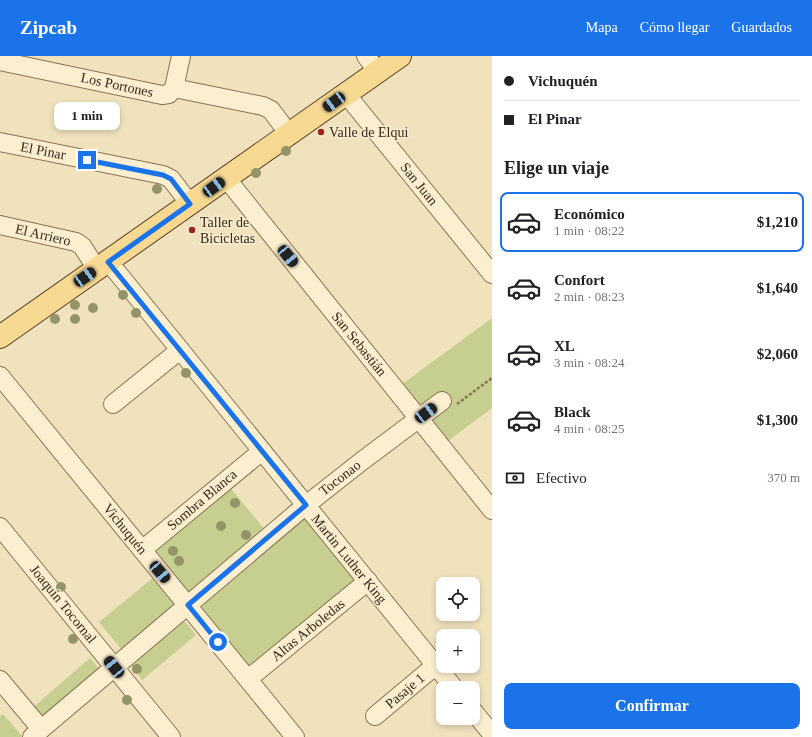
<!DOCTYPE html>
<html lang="es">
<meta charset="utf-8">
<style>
:root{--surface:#fff;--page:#f6f6f6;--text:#202124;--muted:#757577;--line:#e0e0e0;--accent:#1a73e8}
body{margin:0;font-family:Georgia,serif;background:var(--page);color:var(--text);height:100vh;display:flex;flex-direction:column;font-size:15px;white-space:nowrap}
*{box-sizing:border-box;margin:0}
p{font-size:13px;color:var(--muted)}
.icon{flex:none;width:22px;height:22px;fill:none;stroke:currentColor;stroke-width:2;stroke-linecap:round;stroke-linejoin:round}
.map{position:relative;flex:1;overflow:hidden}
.drawer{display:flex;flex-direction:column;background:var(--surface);width:320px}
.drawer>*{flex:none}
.banner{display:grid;align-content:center;height:88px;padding:0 12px;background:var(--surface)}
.fabs{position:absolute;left:436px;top:521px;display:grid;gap:8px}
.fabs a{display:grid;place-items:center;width:44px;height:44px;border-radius:8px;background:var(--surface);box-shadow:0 2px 6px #0003;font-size:20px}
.end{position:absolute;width:18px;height:18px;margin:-9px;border:5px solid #1a73e8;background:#fff;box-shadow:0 0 0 2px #fff}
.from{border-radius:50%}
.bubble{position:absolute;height:28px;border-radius:8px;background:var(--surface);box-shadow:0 2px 6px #0003;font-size:13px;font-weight:700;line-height:28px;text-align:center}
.car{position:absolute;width:12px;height:24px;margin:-12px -6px;border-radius:5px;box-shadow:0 0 3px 1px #0007;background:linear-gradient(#222 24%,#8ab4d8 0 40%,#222 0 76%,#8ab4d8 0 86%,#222 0)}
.banner b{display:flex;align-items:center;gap:14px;height:38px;font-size:15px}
.banner b+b{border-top:1px solid var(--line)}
.banner i{width:10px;height:10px;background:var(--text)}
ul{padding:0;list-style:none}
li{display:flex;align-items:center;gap:12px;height:60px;margin:0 8px 6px;padding:0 4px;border:2px solid transparent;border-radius:8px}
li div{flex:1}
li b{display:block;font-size:15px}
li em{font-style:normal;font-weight:700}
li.active{border-color:var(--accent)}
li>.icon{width:36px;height:36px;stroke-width:1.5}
h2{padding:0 12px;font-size:18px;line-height:48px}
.pay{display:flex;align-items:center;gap:10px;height:44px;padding:0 12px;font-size:15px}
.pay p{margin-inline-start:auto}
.action{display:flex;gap:8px;margin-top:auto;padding:8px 12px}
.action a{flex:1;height:46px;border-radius:8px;background:var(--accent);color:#fff;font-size:16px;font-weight:700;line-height:46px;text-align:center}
header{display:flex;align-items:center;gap:24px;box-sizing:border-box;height:56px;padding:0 20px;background:var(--accent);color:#fff}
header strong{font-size:19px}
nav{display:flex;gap:22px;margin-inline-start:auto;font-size:14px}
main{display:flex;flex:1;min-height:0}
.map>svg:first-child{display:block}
</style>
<header>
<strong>Zipcab</strong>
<nav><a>Mapa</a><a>Cómo llegar</a><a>Guardados</a></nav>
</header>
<main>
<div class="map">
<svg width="492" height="681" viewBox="0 0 492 681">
<rect width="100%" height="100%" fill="#f0e2bd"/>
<g fill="#c6cf90">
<path d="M492,262V352L448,385L401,329Z"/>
<path d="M228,429L265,474L121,593L99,566L165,512L150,494Z"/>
<path d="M304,460L360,527L251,617L195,549Z"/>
<path d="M181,561L196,579L142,624L128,606Z"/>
<path d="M90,602L100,614L41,666L30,654Z"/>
<path d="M3,658L22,680L21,681H0V660Z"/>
</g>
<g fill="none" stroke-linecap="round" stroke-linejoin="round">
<g stroke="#897255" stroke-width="20">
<g id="minor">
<path d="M366,0L378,16"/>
<path d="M0,5L162,39L169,38L174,32L181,0"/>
<path d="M174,32L263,50L271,54L289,78"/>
<path d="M346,38L492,218"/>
<path d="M0,86L163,119L171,123L190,148"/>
<path d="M226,122L492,454"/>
<path d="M0,169L76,186L82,190L97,213"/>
<path d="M108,205L454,632"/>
<path d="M0,320L295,681"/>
<path d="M113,348L180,294"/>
<path d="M0,471L171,681"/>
<path d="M142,494L262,395"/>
<path d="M248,623L368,525"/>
<path d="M0,624L41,673"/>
<path d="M473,655L492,678"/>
<path d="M375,660L436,609"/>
<path d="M32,681L306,449L362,405L442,345"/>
</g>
</g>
<g stroke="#563f2a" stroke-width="24">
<path id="major" d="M0,281L400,0"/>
</g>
<path stroke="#897255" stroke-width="2.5" stroke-dasharray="3 2" stroke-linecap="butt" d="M457,348L492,322"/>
<use href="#minor" stroke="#fbefd0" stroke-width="18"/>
<use href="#major" stroke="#f7d991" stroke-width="22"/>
</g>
<g fill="#939467">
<circle cx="286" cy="95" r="5"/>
<circle cx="256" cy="117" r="5"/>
<circle cx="157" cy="133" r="5"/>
<circle cx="123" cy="239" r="5"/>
<circle cx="75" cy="249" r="5"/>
<circle cx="93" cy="252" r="5"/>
<circle cx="136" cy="257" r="5"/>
<circle cx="55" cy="263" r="5"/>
<circle cx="75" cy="263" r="5"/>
<circle cx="186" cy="317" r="5"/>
<circle cx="235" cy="447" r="5"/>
<circle cx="221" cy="470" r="5"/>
<circle cx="246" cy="479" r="5"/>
<circle cx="173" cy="495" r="5"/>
<circle cx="179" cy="505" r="5"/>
<circle cx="61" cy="531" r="5"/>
<circle cx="73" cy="583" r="5"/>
<circle cx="137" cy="613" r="5"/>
<circle cx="127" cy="644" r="5"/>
</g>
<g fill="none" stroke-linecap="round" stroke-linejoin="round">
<path stroke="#1a73e8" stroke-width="5" d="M87,104L163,119L171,123L190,148L108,206L306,449L188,549L218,586"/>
</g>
<g fill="#9b2322" stroke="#f7eccd" stroke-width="1.5">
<circle cx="321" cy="76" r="4"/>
<circle cx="192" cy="174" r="4"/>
</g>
<g text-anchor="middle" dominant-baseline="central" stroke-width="3" stroke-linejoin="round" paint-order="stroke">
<g font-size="14" fill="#37291b" stroke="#f7eccd">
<text transform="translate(117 29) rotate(12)">Los Portones</text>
<text transform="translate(43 95) rotate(11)">El Pinar</text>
<text transform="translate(419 128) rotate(51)">San Juan</text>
<text transform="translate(43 179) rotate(13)">El Arriero</text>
<text transform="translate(359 288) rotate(51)">San Sebastián</text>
<text transform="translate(340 422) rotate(-38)">Toconao</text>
<text transform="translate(202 444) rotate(-40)">Sombra Blanca</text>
<text transform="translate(125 473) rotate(51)">Vichuquén</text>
<text transform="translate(349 503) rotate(51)">Martin Luther King</text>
<text transform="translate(63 548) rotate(51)">Joaquín Tocornal</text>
<text transform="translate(308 574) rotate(-39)">Altas Arboledas</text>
<text transform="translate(405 635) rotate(-40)">Pasaje 1</text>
</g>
<g font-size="14" fill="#37291b" stroke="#f7eccd" text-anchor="start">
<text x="329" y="76">Valle de Elqui</text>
<text x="200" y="166">Taller de<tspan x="200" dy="16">Bicicletas</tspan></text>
</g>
</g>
</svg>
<div class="fabs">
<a><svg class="icon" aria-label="locate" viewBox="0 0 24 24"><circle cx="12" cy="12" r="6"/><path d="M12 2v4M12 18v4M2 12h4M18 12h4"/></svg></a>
<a>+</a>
<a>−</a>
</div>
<i class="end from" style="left:218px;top:586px"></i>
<i class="end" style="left:87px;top:104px"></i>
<div class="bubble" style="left:54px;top:46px;width:66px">1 min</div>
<i class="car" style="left:334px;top:46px;rotate:234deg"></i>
<i class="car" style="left:214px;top:131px;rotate:54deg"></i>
<i class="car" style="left:288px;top:200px;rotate:141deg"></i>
<i class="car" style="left:85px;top:221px;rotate:55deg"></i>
<i class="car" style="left:426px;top:357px;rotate:53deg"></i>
<i class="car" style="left:160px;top:516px;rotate:140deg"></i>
<i class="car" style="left:114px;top:611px;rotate:321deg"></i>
</div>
<section class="drawer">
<div class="banner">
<b><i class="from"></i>Vichuquén</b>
<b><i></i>El Pinar</b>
</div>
<h2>Elige un viaje</h2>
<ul>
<li class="active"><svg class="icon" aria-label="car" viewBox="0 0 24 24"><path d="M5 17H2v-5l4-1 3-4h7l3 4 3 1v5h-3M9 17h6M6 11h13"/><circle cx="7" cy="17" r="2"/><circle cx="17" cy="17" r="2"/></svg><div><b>Económico</b><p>1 min · 08:22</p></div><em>$1,210</em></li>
<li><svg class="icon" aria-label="car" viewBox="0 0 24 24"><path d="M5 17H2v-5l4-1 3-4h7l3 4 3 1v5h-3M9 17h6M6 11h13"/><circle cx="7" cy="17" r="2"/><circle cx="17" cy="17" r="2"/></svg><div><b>Confort</b><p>2 min · 08:23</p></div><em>$1,640</em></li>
<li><svg class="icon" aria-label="car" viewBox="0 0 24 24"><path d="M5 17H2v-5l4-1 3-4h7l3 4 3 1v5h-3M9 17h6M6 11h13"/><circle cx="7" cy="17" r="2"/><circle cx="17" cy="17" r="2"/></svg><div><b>XL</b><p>3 min · 08:24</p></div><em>$2,060</em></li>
<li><svg class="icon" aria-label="car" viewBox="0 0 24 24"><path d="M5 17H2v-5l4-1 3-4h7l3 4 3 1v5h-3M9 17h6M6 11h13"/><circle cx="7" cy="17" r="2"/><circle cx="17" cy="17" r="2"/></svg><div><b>Black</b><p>4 min · 08:25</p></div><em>$1,300</em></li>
</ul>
<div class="pay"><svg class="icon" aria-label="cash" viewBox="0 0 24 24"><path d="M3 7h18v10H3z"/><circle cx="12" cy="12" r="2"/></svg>Efectivo<p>370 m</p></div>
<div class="action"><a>Confirmar</a></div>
</section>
</main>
